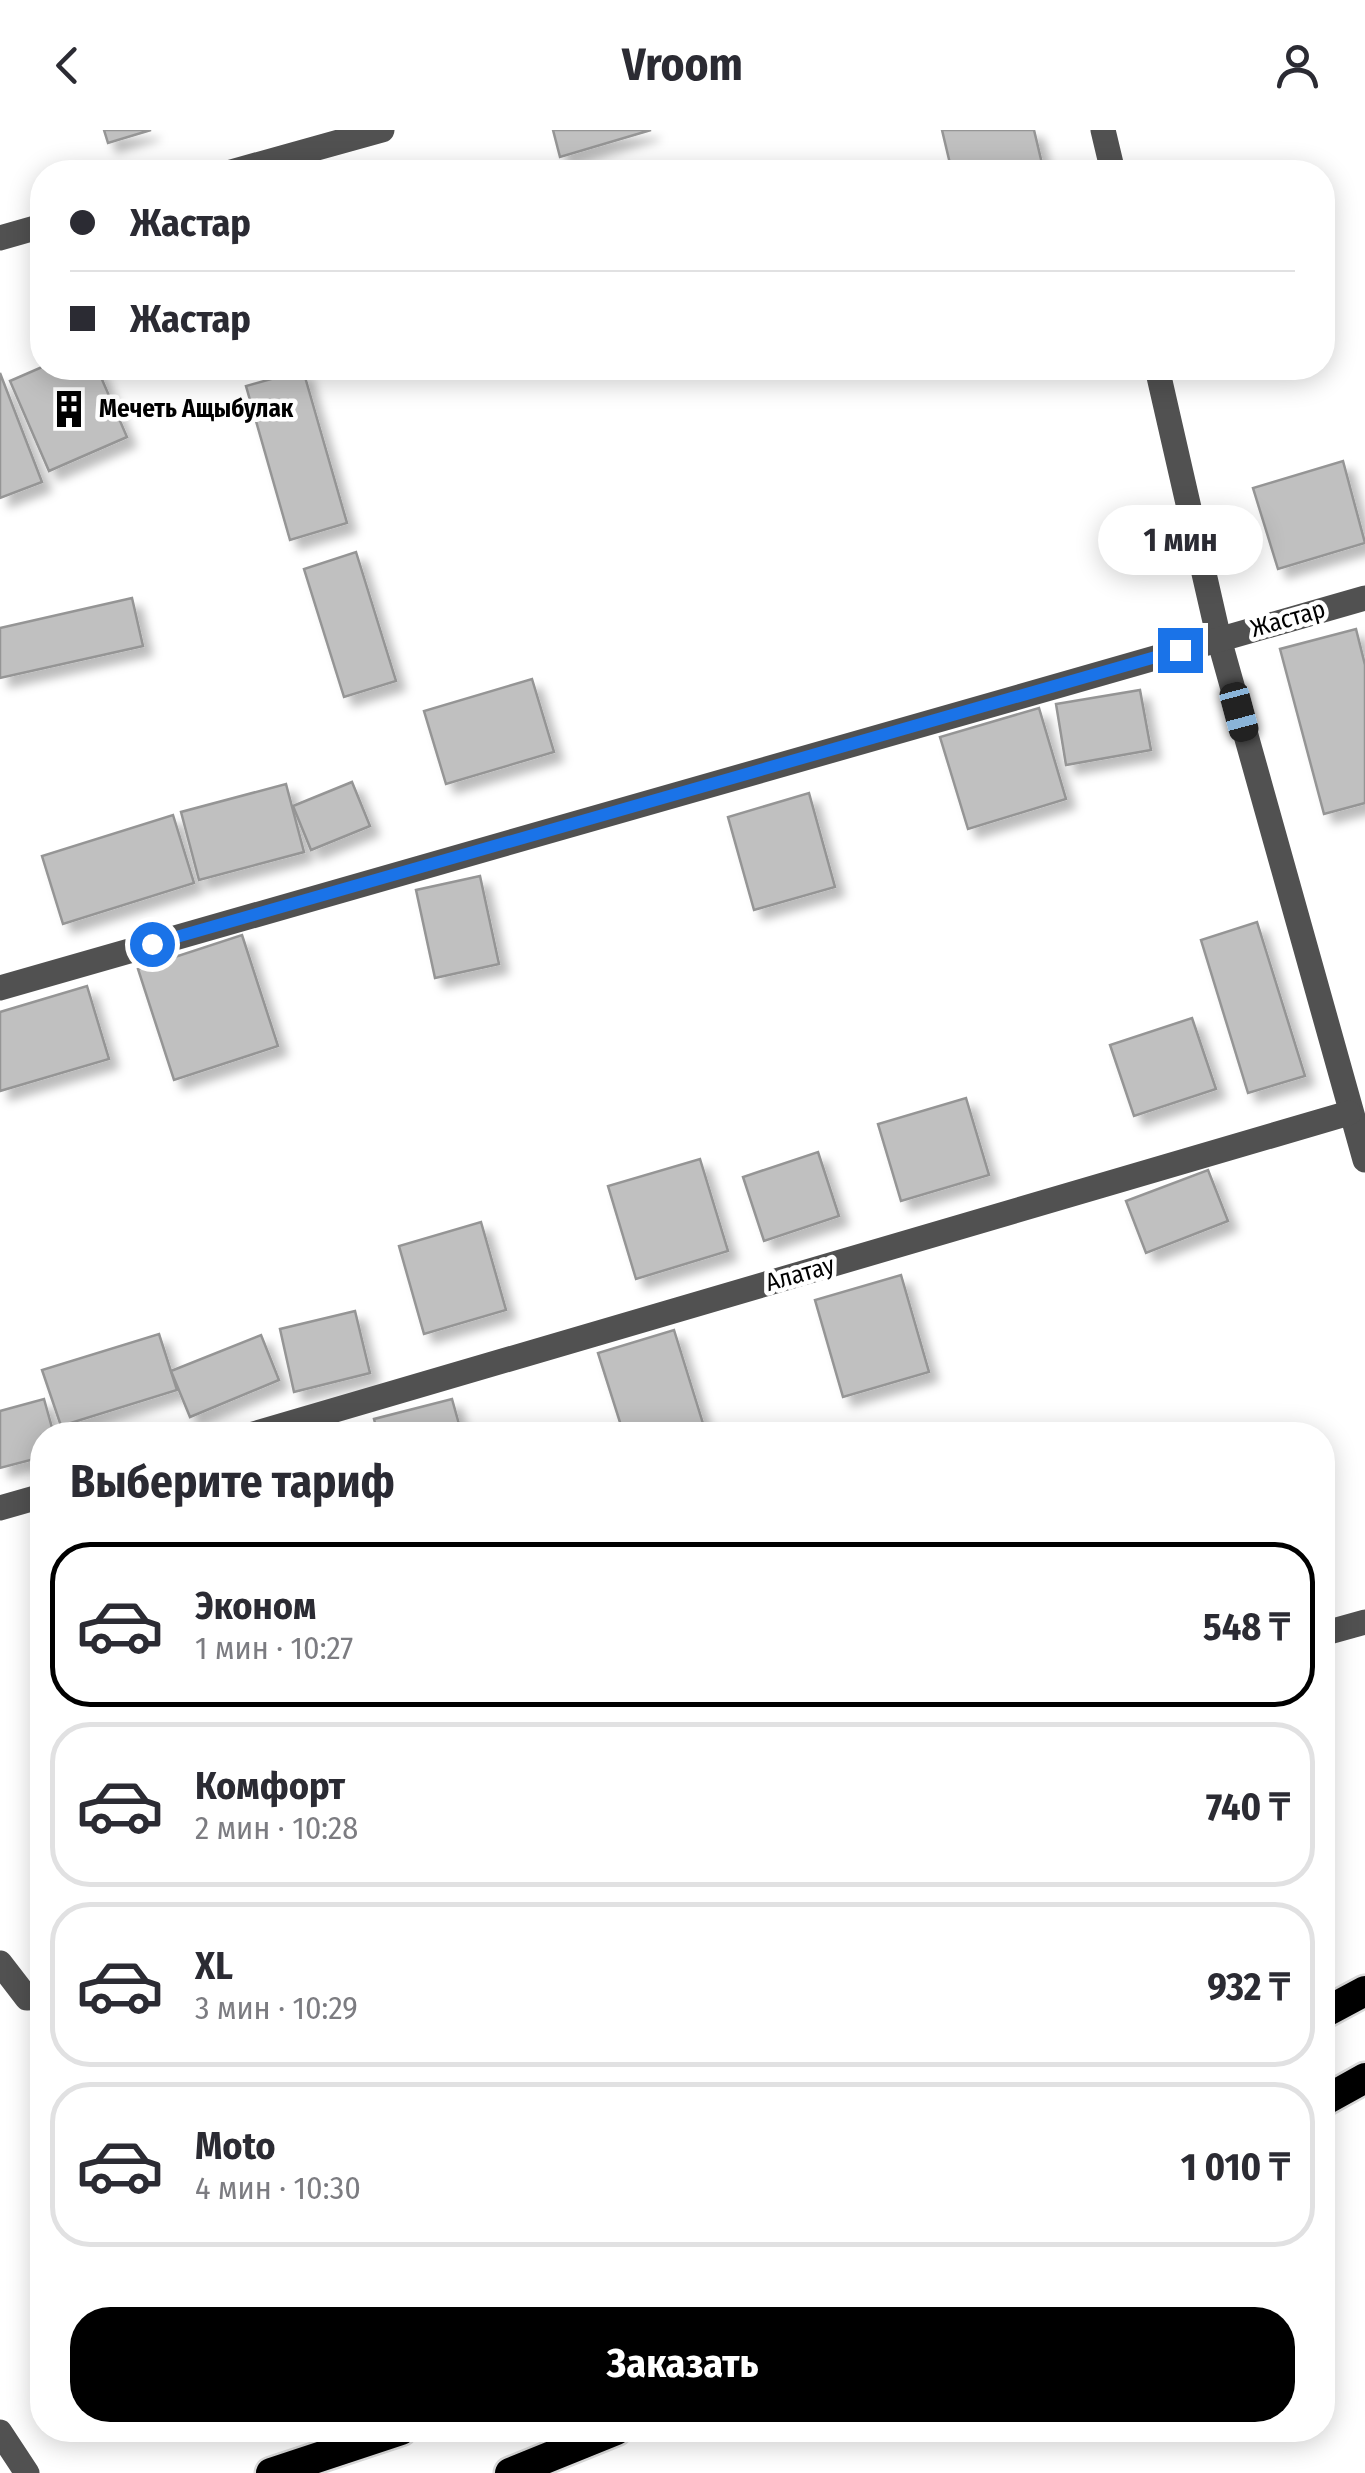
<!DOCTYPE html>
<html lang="ru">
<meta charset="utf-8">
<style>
:root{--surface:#fff;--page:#f7f7f7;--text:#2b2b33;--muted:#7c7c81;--line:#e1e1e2;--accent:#000}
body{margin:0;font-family:"Fira Sans Condensed",sans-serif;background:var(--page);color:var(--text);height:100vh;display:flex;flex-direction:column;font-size:38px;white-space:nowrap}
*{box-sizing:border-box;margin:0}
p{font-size:32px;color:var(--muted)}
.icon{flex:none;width:55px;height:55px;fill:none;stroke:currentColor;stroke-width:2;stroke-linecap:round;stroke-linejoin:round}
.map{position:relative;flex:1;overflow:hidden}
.sheet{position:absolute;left:30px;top:1292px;width:1305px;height:1020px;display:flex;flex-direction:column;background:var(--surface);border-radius:40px;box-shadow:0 5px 25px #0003}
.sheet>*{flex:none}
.hud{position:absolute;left:30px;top:30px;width:1305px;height:220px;border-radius:40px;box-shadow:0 5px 25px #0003;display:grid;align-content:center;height:220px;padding:0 40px;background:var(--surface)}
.end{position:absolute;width:45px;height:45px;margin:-22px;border:12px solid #1a73e8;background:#fff;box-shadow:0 0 0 5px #fff}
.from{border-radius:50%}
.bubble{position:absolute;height:70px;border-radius:35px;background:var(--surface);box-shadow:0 5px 25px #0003;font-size:32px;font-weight:700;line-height:70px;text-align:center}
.car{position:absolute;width:30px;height:60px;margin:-30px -15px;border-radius:12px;box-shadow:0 0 8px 2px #0007;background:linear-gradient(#222 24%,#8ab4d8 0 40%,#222 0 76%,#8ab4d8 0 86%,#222 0)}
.hud b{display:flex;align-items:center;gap:35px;height:95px;font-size:38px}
.hud b+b{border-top:2px solid var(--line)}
.hud i{width:25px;height:25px;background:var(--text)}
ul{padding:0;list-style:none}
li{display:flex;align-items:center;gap:30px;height:165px;margin:0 20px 15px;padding:0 20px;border:5px solid var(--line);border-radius:40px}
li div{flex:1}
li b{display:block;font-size:38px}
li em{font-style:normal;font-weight:700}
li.current{border-color:var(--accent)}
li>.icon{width:90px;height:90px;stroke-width:1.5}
h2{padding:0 40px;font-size:45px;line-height:120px}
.action{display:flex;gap:20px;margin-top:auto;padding:20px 40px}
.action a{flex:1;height:115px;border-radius:40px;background:var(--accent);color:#fff;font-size:40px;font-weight:700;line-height:115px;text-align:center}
header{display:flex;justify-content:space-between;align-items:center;height:130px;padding:0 40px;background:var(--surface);font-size:45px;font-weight:700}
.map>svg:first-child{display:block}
</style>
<header><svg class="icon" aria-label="back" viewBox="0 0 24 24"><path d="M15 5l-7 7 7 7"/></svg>Vroom<svg class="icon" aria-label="person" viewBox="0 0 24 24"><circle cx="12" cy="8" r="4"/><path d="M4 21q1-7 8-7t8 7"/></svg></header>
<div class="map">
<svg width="1365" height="2343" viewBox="0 0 1365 2343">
<defs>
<filter id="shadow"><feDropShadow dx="9" dy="9" stdDeviation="5" flood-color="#0004"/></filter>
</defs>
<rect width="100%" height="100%" fill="#fff"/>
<g fill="#c0c0c0" stroke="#959595" stroke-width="2.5" filter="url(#shadow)">
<path d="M104,0H151L108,13Z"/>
<path d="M553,0H651L560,27Z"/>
<path d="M942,0H1034L1044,42H952Z"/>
<path d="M42,237L97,238L127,307L49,341L10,251Z"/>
<path d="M303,240L347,393L290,410L246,256Z"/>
<path d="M0,243L42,352L0,368Z"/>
<path d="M1343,331L1365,413L1278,439L1253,358Z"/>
<path d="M356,422L396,551L344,567L304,439Z"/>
<path d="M132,468L143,516L0,548V498Z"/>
<path d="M1356,499L1365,535V673L1324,684L1280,519Z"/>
<path d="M532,549L554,622L446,654L424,581Z"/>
<path d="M1140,560L1151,620L1066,635L1056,574Z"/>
<path d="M1039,578L1066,669L968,699L940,607Z"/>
<path d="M352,652L370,696L311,720L293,676Z"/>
<path d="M286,654L304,722L199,750L181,682Z"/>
<path d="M809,663L835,757L754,780L728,687Z"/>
<path d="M173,685L194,753L63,794L42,726Z"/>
<path d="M480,746L499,834L435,848L416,760Z"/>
<path d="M1257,792L1305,946L1248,963L1201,810Z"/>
<path d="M242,805L278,916L174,950L138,839Z"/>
<path d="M87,856L109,929L0,961V882Z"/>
<path d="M1192,888L1216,959L1134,986L1110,915Z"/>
<path d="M966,968L989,1045L901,1071L878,994Z"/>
<path d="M818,1022L839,1086L764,1111L743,1047Z"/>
<path d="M700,1029L728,1121L636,1149L608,1056Z"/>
<path d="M1208,1040L1228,1091L1146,1123L1126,1071Z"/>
<path d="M481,1092L506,1180L424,1204L399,1116Z"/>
<path d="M901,1145L929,1242L843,1267L815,1170Z"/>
<path d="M355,1181L370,1243L294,1262L280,1199Z"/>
<path d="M674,1200L705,1300L688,1305H624L598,1223Z"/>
<path d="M159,1204L177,1260L61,1296L42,1240Z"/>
<path d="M261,1205L279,1250L190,1287L171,1241Z"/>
<path d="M44,1269L54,1305H42V1327L0,1338V1281Z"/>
<path d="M452,1269L462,1305H378L374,1289Z"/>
</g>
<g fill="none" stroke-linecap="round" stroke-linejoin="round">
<g stroke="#dbdbdb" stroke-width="35">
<g id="highway">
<path d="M1322,1884L1365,1861"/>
<path d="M1322,1972L1365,1948"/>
<path d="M271,2343L401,2300"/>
<path d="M510,2343L616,2300"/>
</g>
</g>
<g stroke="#515151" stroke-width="25">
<path d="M1103,0L1113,42"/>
<path d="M231,42L382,0"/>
<path d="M0,108L42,96"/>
<path d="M1157,238L1219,509L1365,1030"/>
<path d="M0,858L1365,468"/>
<path d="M250,1305L1349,983"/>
<path d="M0,1378L42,1366"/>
<path d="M1322,1504L1365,1492"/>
<path d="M0,1833L27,1868L42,1867"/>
<path d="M0,2302L27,2343"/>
</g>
<use href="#highway" stroke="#000" stroke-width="30"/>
</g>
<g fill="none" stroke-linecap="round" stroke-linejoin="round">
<path stroke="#1a73e8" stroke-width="12" d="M152,814L1180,520"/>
</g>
<defs>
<g id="building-bare" transform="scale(3)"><path d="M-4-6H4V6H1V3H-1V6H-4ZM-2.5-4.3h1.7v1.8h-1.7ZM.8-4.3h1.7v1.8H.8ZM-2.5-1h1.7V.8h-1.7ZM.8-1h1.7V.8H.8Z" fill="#000" stroke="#fff" stroke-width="2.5" paint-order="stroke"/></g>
</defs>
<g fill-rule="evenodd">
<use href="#building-bare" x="69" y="279"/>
</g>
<g text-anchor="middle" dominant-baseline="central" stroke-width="9" stroke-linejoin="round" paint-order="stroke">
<g font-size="25" font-weight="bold" fill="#000" stroke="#fff" text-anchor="start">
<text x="99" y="279">Мечеть Ащыбулак</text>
</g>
<g font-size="25" fill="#000" stroke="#fff">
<text transform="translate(1288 489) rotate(-16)">Жастар</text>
<text transform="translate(800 1144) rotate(-16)">Алатау</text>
</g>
</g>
</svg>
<i class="end from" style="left:152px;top:814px"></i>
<i class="end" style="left:1180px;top:520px"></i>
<div class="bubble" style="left:1098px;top:375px;width:165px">1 мин</div>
<i class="car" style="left:1239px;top:582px;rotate:165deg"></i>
<div class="hud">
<b><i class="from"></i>Жастар</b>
<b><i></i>Жастар</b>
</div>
<section class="sheet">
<h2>Выберите тариф</h2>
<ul>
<li class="current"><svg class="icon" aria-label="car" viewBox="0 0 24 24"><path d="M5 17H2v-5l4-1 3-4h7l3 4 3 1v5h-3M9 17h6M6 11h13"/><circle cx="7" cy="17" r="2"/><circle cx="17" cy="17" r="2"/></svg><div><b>Эконом</b><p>1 мин · 10:27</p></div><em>548 ₸</em></li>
<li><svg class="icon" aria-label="car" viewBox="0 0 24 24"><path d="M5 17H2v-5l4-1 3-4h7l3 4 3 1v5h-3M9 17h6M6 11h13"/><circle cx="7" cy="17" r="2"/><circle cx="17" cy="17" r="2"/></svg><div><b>Комфорт</b><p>2 мин · 10:28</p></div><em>740 ₸</em></li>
<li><svg class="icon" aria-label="car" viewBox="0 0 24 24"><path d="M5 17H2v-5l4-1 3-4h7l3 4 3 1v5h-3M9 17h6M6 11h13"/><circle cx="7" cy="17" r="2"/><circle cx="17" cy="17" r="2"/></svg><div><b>XL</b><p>3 мин · 10:29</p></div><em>932 ₸</em></li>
<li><svg class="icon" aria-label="car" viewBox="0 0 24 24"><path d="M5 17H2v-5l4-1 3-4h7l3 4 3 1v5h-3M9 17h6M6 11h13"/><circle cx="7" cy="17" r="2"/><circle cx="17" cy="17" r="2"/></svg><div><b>Moto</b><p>4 мин · 10:30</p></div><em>1 010 ₸</em></li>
</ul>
<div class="action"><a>Заказать</a></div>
</section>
</div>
